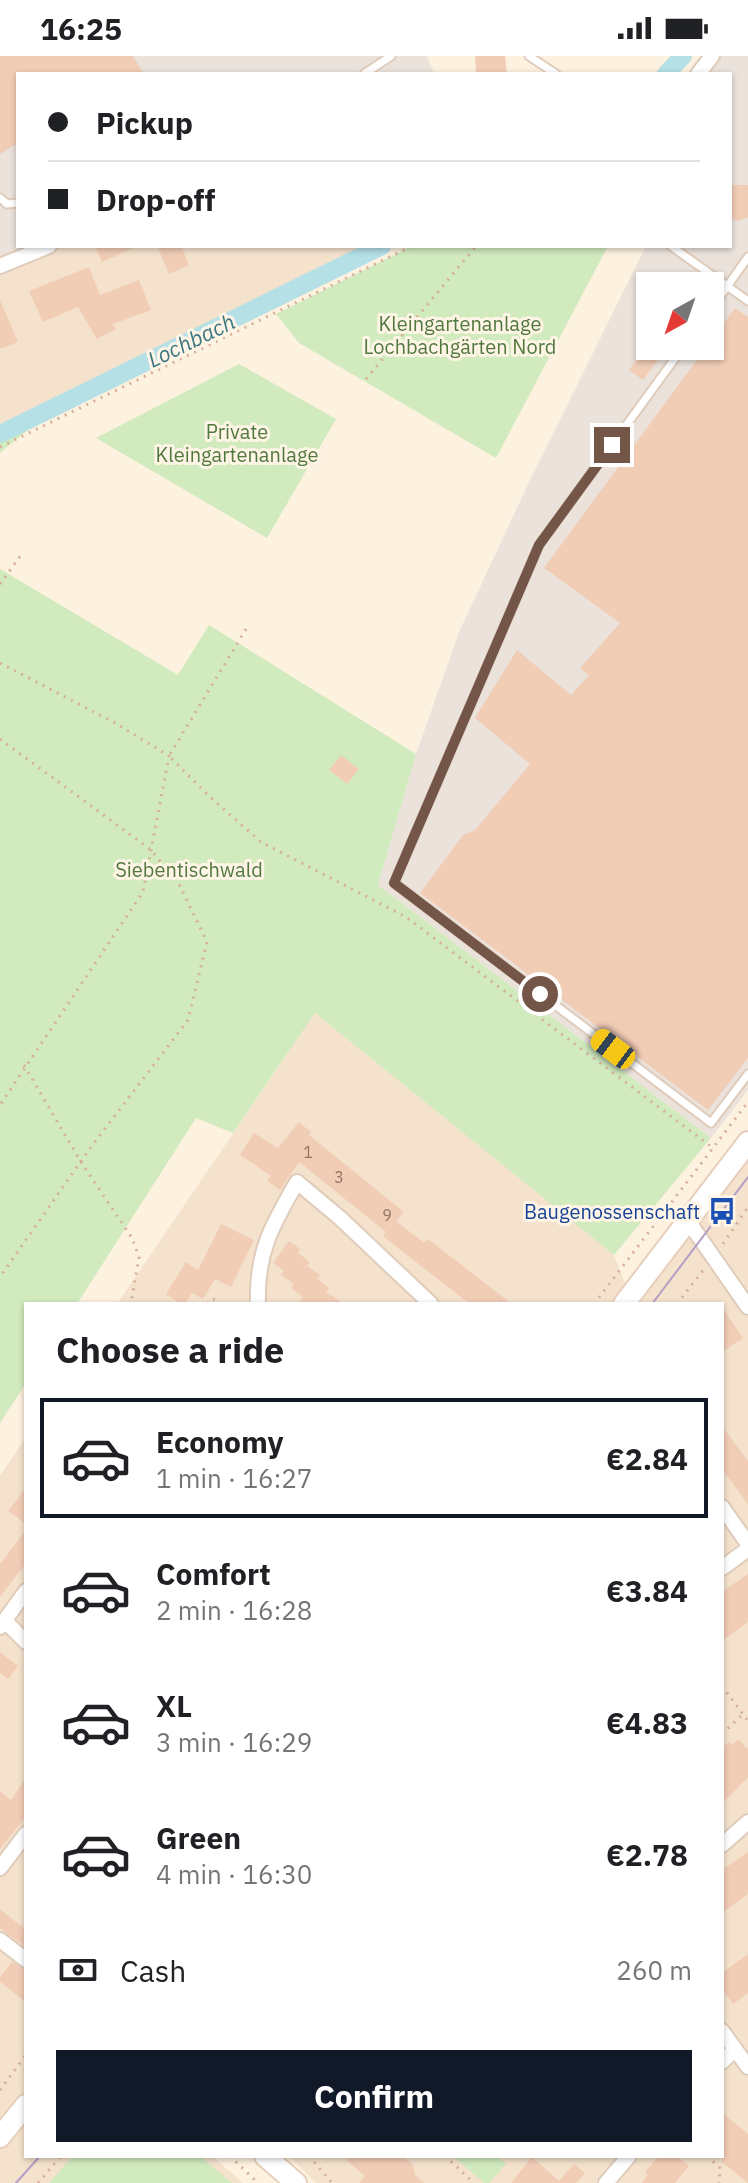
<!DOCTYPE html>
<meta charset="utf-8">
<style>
:root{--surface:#fff;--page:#f6f6f6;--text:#202124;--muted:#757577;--line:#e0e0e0;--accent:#111827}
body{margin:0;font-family:"IBM Plex Sans",sans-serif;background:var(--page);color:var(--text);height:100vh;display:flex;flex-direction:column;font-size:30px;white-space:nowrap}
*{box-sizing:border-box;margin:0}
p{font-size:26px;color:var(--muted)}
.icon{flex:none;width:44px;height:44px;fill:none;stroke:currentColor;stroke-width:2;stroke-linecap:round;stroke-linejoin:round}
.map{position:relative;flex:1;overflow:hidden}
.details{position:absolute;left:24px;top:1246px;width:700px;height:856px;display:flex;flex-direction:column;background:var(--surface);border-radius:0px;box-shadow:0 2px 6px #0004}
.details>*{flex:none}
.hud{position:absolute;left:16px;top:16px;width:716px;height:176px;border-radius:0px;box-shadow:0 2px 6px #0004;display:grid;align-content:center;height:176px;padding:0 32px;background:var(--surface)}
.needle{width:52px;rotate:220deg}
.buttons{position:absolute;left:636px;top:216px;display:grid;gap:16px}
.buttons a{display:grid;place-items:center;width:88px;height:88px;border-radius:0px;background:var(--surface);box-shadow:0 2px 6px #0004;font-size:40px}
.end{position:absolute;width:36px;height:36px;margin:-18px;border:10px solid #735647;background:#fff;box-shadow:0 0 0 4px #fff}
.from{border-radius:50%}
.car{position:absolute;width:24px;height:48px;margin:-24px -12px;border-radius:10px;box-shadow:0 0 6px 2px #0007;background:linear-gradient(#f5c518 24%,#345 0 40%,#f5c518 0 76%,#345 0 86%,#f5c518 0)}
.hud b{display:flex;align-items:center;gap:28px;height:76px;font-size:30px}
.hud b+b{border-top:2px solid var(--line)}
.hud i{width:20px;height:20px;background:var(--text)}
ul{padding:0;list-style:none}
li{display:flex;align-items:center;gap:24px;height:120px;margin:0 16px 12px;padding:0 16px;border:4px solid transparent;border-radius:0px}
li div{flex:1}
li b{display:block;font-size:30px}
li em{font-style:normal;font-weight:800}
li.active{border-color:var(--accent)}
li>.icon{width:72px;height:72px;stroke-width:1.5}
h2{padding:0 32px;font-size:36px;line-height:96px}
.pay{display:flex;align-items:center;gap:20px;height:88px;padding:0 32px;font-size:30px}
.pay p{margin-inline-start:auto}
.button{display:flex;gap:16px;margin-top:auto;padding:16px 32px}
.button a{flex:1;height:92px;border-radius:0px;background:var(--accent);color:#fff;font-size:32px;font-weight:800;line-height:92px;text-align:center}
.status{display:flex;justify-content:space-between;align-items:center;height:56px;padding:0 40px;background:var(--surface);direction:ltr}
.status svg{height:22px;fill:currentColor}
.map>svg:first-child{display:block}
</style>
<div class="status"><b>16:25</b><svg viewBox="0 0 49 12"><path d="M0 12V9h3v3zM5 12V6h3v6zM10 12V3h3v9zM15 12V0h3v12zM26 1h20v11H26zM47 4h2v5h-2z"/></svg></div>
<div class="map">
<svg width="748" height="2127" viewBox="0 0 748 2127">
<rect width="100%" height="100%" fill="#fdf1df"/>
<g fill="#f4e2cd">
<path d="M49,190H382L0,378V210Z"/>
<path d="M315,957L614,1199L633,1248H117Z"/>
<path d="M748,1104V2127H316L289,2100H722V1248H636Z"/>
<path d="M26,1381V2100H212L243,2127H0V1420Z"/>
</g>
<g fill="#eae2db" fill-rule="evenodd">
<path d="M0,0H427L434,18H18V190H49L0,210Z"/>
<path d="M712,0H748V1034L711,1082L378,829L416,698L460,574L531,422L646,190H730V18H698ZM650,230H710V290H650Z"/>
</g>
<g fill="#d1eabe">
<path d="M412,190H608L496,402L299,287L276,258Z"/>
<path d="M239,308L336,363L267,482L96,382Z"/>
<path d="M54,352L0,397V378Z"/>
<path d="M0,513L178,619L209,569L416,698L378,829L711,1082L614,1199L315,957L233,1077L196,1062L77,1248H26V1327L0,1367Z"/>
<path d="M73,2100H200L232,2127H49Z"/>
<path d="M453,2100H497L506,2108L489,2127H484Z"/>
</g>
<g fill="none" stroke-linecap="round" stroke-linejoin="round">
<g stroke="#b4e0e6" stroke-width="18">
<path d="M666,18L683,0"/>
<path d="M0,378L382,190"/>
</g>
</g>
<g fill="#f2cdb6">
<path d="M0,0H133L144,18H18V87L0,98Z"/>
<path d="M475,0H505L507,18H476Z"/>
<path d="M730,129H748V161L738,165L730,162Z"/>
<path d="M95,190H138L102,206Z"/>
<path d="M157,190H181L189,209L169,218Z"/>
<path d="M89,211L100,239L139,224L151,254L113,268L116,273L97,283L78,251L43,266L29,235Z"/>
<path d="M0,244L18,286L0,293Z"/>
<path d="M735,252L748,261V1002L708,1054L420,837L463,779L475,774L530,708L475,662L517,594L571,639L589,619L580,612L620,567L544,512L707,290H710V286Z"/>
<path d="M646,290H668L643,324L629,314Z"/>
<path d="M341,699L359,713L347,728L329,714Z"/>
<path d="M299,1066L311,1076L309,1079L404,1156L396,1165L424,1187L428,1183L512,1248H470L412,1203L383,1180L386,1176L299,1106L280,1134L267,1125L271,1120L240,1099L254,1077L278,1092Z"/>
<path d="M221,1168L254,1184L231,1231L215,1223L203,1243L192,1237L185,1248H181L166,1238L186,1206L198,1214Z"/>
<path d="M289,1185L300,1193L298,1197L310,1206L307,1210L320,1219L317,1223L329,1232L326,1236L344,1248H298L303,1241L291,1232L294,1228L281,1219L284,1215L273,1207Z"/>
<path d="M722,1251L743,1282L722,1296Z"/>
<path d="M722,1370L748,1405V1448L722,1413Z"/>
<path d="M26,1432V1468L8,1455Z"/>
<path d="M26,1474V1507L0,1541V1508Z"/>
<path d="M748,1518V1566L722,1585V1536Z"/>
<path d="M0,1596L18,1610L8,1623L0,1617Z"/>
<path d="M738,1683L748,1693V1721L722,1748V1692L729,1686L732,1689Z"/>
<path d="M26,1722V1760L0,1793V1735L11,1744Z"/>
<path d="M748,1796V1838L722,1857V1814Z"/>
<path d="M0,1853L26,1874V1891L0,1872Z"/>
<path d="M748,1898V1937L733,1948L722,1933V1917Z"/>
<path d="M12,1906L26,1914V1946L0,1926V1921Z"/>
<path d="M722,2057L748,2078V2127L722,2106Z"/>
<path d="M342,2100H403L413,2109L415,2119L424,2127H359L365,2120Z"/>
<path d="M659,2100H677L689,2110L675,2127H642L648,2119L645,2116Z"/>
<path d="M532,2101L559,2125L574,2108L585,2117L576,2127H511Z"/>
</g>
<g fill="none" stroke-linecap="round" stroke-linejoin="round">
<g stroke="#e0ccbb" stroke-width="11">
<g id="lane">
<path d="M529,0L556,18"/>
<path d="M364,18L391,0"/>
<path d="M0,142L7,148L18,147"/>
<path d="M671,190L748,245"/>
<path d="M710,255L748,201"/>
<path d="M684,290L539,489L394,827L711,1067L748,1018"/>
</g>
</g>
<g stroke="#e0ccbb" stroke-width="18">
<g id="street">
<path d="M698,18L712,0"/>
<path d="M0,210L49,190"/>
<path d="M688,1165L748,1251"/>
<path d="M258,1248C256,1197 272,1169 297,1126L340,1162L431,1248"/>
<path d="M722,1451L748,1488"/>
<path d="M722,1512L748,1493"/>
<path d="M5,1565L26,1586"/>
<path d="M0,1571L26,1535"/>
<path d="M722,1789L748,1766"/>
<path d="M0,1812L26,1778"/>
<path d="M0,1884L26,1904"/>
<path d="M722,1975L748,2011"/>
<path d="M722,2006L735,1993"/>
<path d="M606,2127L629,2100"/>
</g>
</g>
<g stroke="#e8cfbb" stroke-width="24">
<g id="secondary">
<path d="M624,1248L748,1086"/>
<path d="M0,2081L26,2049"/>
<path d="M265,2100L296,2127"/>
</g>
</g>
<g stroke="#d7b09a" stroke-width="3" stroke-dasharray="2 6" stroke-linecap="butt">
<path d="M366,323L476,190"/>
<path d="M0,391L412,190"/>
<path d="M0,528L21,499"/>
<path d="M246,573L169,700L210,741L261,786L406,861L713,1092"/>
<path d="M0,607L117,668L169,700L143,836L0,1049"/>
<path d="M0,683L151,794L179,828L207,886L188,964L91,1091L0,1221"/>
<path d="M24,1009L81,1106L132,1182L139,1201L131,1248"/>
<path d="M723,1188L748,1151"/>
<path d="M213,1243L222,1248"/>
<path d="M594,1248L748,1046"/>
<path d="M677,1248L704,1213"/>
<path d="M722,1630L748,1665"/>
<path d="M722,1678L743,1658"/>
<path d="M0,2034L26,1999"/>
<path d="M230,2100L258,2127"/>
<path d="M309,2100L332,2127"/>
<path d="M445,2100L474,2127"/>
<path d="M707,2100L720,2112L719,2127"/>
<path d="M38,2127L61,2100"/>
</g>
<use href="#lane" stroke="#fff" stroke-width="7"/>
<use href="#street" stroke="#fff" stroke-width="14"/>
<use href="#secondary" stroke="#fff" stroke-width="20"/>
<g stroke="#b39fc5" stroke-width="2">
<path d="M652,1248L748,1121"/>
<path d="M16,2127L40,2100"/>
</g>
</g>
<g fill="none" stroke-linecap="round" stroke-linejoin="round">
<path stroke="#735647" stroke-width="10" d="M540,938L394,827L539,489L612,389"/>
</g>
<defs>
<g id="bus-bare" transform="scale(2.16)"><path d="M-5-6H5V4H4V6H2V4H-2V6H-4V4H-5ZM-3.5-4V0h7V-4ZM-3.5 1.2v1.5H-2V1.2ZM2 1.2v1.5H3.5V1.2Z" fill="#1a4fb4" stroke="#fff5e6" stroke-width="2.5" paint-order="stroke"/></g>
</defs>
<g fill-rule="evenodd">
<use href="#bus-bare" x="722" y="1155"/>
</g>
<g text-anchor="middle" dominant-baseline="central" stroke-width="6" stroke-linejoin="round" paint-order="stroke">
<g font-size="16" fill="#937463">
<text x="308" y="1096">1</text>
<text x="339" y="1121">3</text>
<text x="387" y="1159">9</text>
</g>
<g font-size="20" fill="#51793f" stroke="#fff5e6">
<text x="460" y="267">Kleingartenanlage<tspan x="460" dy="23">Lochbachgärten Nord</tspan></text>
<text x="237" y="375">Private<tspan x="237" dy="23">Kleingartenanlage</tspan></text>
<text x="189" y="813">Siebentischwald</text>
</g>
<g font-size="20" fill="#164399" stroke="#fff5e6" text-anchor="end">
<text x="700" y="1155">Baugenossenschaft</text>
</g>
<g font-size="22" font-style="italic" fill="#3d7780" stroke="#fff5e6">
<text transform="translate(191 284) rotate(-26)">Lochbach</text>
</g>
</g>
</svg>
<div class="buttons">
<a><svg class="needle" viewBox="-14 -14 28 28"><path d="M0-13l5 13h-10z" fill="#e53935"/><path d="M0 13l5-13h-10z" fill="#757577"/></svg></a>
</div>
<i class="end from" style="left:540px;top:938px"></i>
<i class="end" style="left:612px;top:389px"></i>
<i class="car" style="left:613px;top:993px;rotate:307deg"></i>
<div class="hud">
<b><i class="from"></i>Pickup</b>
<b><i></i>Drop-off</b>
</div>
<section class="details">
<h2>Choose a ride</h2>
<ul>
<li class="active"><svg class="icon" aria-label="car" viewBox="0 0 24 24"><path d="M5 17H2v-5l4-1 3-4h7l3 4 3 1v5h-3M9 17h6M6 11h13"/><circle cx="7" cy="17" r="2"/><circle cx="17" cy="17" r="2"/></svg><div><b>Economy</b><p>1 min · 16:27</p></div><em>€2.84</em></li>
<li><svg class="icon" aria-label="car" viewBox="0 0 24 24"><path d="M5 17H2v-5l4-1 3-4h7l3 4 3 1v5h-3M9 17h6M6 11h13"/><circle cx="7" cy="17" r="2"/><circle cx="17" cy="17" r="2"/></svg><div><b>Comfort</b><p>2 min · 16:28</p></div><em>€3.84</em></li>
<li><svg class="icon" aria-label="car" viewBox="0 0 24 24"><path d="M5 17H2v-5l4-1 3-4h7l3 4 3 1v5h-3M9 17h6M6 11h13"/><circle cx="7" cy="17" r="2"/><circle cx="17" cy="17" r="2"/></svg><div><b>XL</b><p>3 min · 16:29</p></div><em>€4.83</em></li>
<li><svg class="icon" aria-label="car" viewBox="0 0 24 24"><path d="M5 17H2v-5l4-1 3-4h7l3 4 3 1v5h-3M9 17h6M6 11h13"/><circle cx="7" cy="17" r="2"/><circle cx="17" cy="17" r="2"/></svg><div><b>Green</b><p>4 min · 16:30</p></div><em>€2.78</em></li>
</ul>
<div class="pay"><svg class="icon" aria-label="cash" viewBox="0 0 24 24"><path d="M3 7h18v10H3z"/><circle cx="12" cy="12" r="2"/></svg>Cash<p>260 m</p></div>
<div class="button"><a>Confirm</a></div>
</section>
</div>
